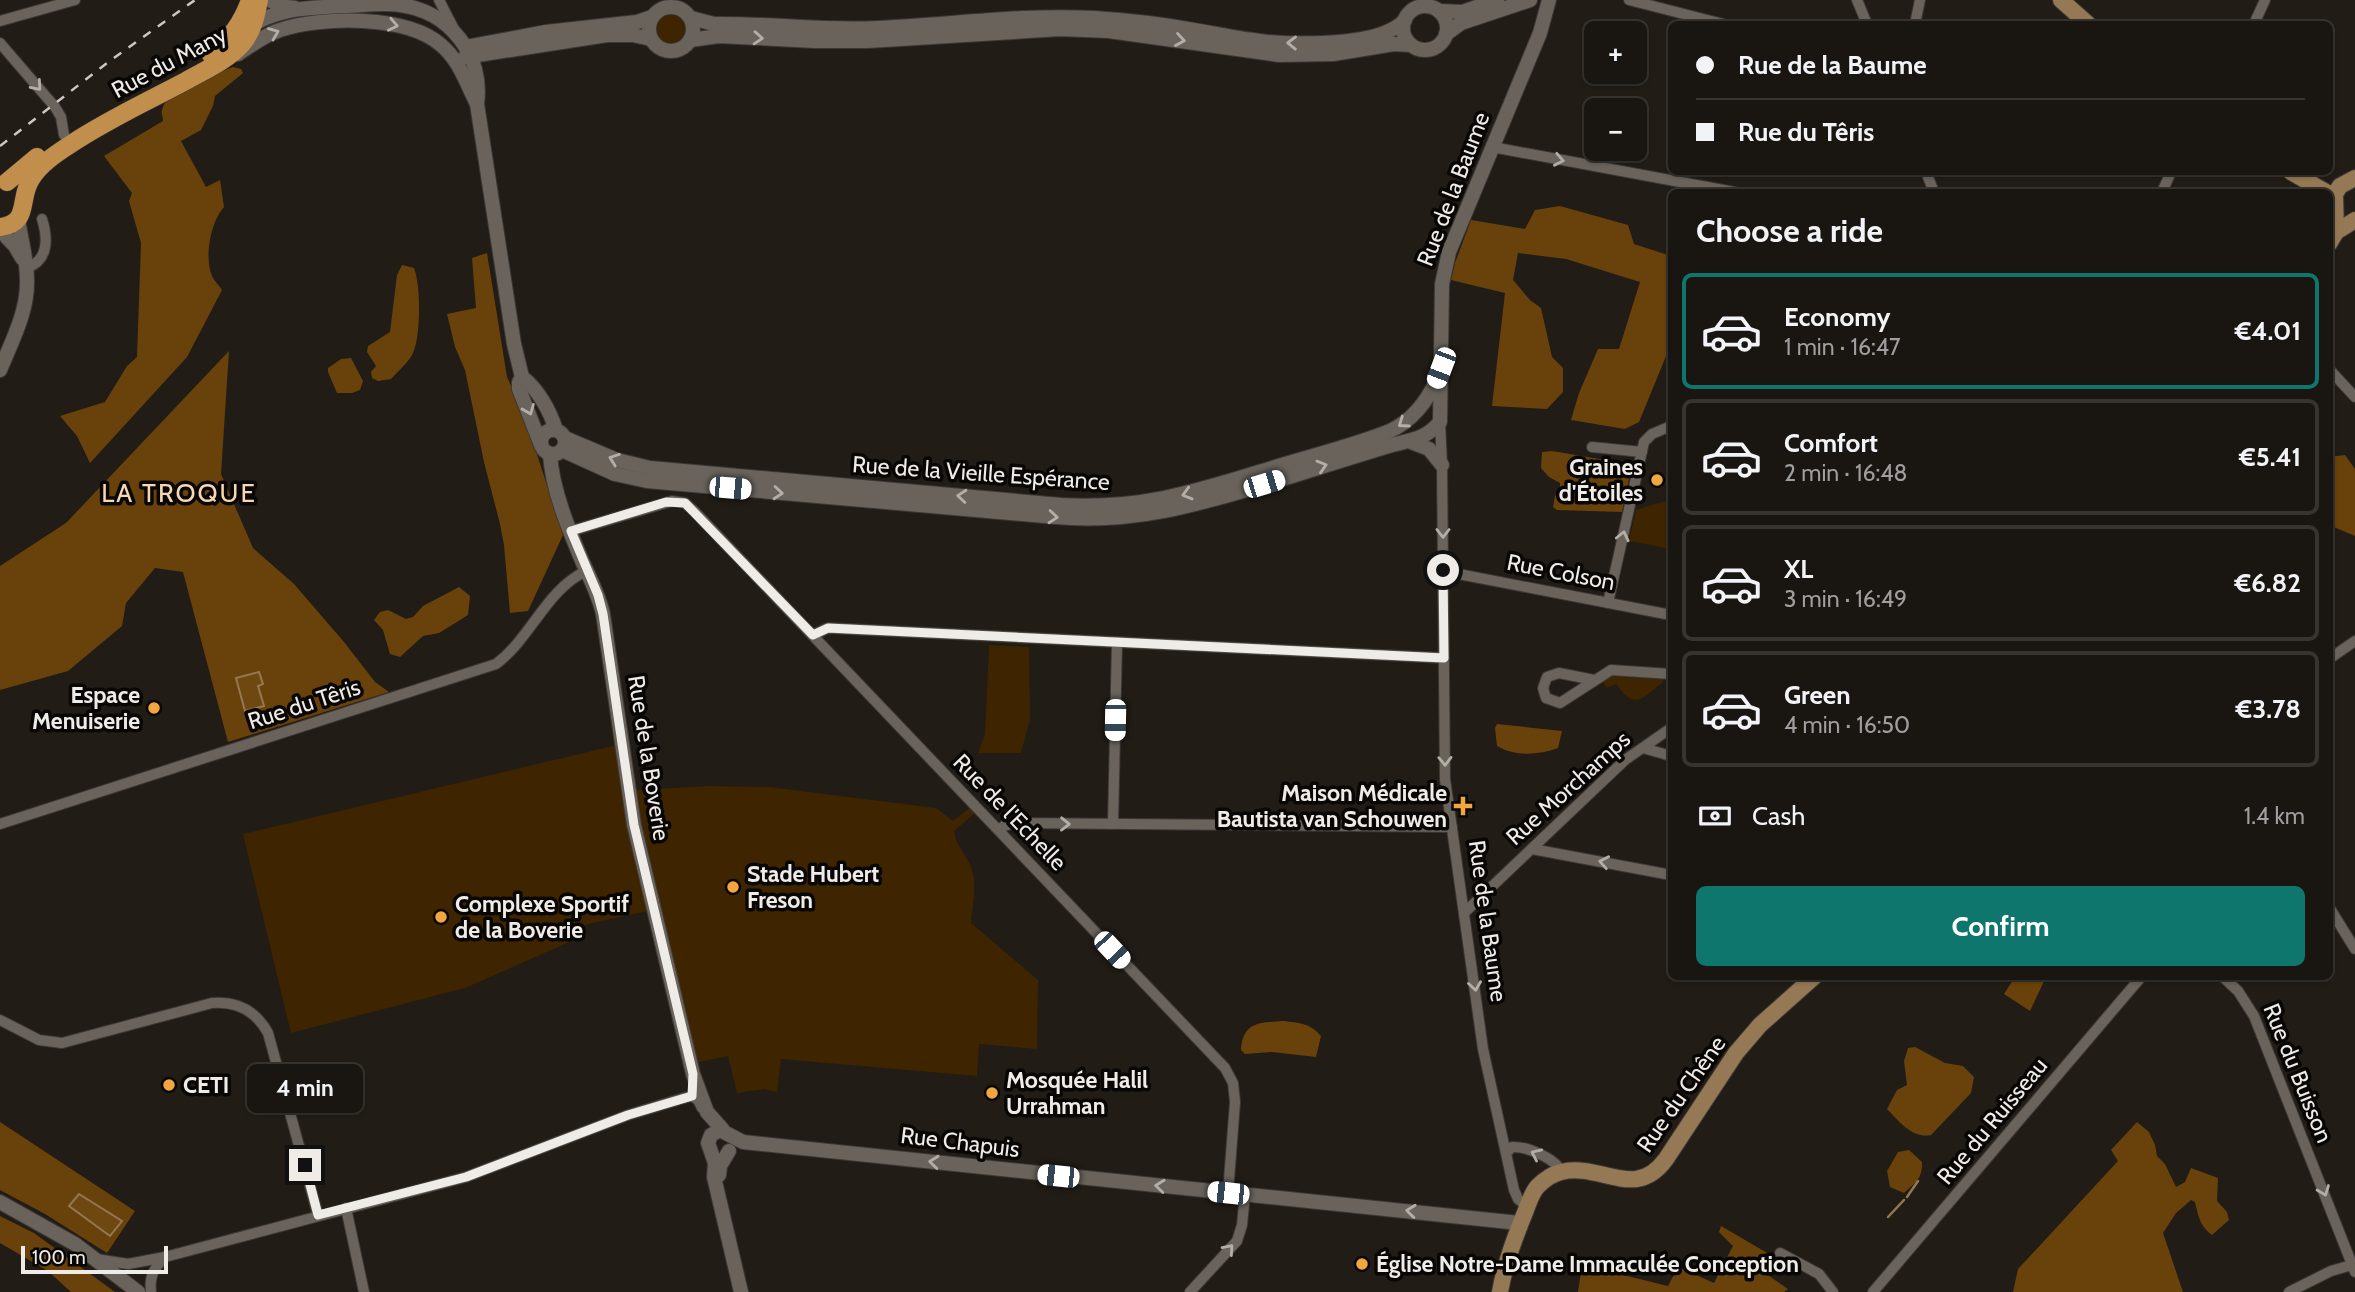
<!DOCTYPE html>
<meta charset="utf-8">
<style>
:root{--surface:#191510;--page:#26221e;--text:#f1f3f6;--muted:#9f9f9f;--line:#373430;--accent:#0f766e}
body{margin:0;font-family:Cabin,sans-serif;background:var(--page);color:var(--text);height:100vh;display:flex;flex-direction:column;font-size:26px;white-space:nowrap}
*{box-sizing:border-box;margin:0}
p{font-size:23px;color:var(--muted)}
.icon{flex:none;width:38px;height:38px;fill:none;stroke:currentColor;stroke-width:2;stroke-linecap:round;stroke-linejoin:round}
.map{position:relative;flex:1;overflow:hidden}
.panel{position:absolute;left:1668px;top:189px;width:665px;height:791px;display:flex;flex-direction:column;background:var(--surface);border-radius:10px;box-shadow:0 2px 5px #0004,0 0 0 2px var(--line)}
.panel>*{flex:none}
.top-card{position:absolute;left:1668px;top:21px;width:665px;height:154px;border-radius:10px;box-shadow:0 2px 5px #0004,0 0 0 2px var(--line);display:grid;align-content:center;height:154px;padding:0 28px;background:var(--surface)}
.controls{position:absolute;left:1584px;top:21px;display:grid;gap:14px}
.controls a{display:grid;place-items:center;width:63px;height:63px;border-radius:10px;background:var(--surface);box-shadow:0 2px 5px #0004,0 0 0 2px var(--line);font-size:35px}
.scale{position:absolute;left:21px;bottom:18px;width:147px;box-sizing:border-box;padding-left:7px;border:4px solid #efebe7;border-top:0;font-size:19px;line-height:24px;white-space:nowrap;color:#efebe7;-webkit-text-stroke:5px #090705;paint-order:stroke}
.end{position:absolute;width:32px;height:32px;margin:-16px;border:9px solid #efebe7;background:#111;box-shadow:0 0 0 4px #111}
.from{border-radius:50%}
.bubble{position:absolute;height:49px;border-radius:10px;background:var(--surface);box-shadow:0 2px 5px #0004,0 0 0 2px var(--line);font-size:23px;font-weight:700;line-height:49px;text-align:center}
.car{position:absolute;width:21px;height:42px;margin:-21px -10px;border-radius:9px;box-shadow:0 0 5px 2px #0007;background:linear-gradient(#fff 24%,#345 0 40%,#fff 0 76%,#345 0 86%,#fff 0)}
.top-card b{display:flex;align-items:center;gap:24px;height:66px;font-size:26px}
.top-card b+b{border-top:2px solid var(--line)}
.top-card i{width:18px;height:18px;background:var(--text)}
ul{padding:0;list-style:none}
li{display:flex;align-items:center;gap:21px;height:116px;margin:0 14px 10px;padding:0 14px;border:4px solid var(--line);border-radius:10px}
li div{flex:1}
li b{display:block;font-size:26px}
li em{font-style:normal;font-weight:700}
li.selected{border-color:var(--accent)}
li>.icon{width:63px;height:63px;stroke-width:1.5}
h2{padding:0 28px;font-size:32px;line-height:84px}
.pay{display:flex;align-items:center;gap:18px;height:77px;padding:0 28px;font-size:26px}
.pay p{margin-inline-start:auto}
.primary-button{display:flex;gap:14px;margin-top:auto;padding:14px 28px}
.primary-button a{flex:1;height:80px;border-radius:10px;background:var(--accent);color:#fff;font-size:28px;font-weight:700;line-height:80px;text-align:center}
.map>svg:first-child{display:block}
</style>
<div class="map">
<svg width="2355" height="1292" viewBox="0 0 2355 1292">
<rect width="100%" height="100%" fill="#211c16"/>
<g fill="#3f2400">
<circle cx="671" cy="29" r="14"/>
<path d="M1671,499V549L1629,541L1636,510Z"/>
<path d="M989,645L1029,647L1030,719L1021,753H978L985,734Z"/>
<path d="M1617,674L1663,679V682C1642,698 1636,712 1616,684L1607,688L1602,681Z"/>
<path d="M617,745L636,790L709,786L769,787L936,808L953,821L971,807L976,812L954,831C956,846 966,854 971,867C978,883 972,906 971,923L1038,980L1037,1049L979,1044L977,1076L781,1059L777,1092L764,1089L737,1093L728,1056L695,1063L657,909L570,928L574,940L465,988L291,1033L243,834Z"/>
</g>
<g fill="#69420b">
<path d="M233,67L241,69L243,73L215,96L213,106L201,130L181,141L206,187L220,180L224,207C211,221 204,257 212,276C214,281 219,285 222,290L187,357L90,463L77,436L60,416L105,402L127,366L137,357L141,243L129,201L132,193L104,156L163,121C163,117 161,114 162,110C167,88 214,75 233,67Z"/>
<path d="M1560,206L1628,225L1634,244L1671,256V344L1639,422L1625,429L1571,420L1579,393L1598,349H1619L1640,282L1566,259L1518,253L1513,280L1530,300L1541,308L1552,357L1563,368V392L1547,409L1492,406L1505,293L1451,280L1455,263L1471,220L1525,229L1535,210Z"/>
<path d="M487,253L507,377L524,414L563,535L528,611L510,613L504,545L500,524L484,462L465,370L455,347L447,314L476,308L472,258Z"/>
<path d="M402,265L414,268C421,286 421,336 413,353C408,363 398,371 391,379L378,381L372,378L371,372L376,366L367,352L368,346L390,332L397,275Z"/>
<path d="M229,351L221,474L253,548L294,584L344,642L375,682L389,692L228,742L183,572L155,568L126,603L122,626L68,671L0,690V566L66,523Z"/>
<path d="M351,358L363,381L360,390L352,393H337L328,372V368L341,359Z"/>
<path d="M1552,451L1629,464L1631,469L1622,512L1557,510L1553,507L1555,496L1560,490V483L1549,477L1541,468L1542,452Z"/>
<path d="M2345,455L2355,469V536L2329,525V457Z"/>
<path d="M459,587L470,596L468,615L439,633L423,636L400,657L390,654L383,630L374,620L380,612L388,610L406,619L413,617L423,606Z"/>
<path d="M1497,724L1562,731L1558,748C1538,755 1516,757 1497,746L1495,728Z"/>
<path d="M2015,977H2046L2030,1011L2004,994Z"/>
<path d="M1283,1021C1300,1023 1310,1023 1321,1036L1316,1057L1272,1052L1245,1054L1241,1050C1243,1021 1260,1023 1283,1021Z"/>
<path d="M1915,1047L1945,1063L1963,1066L1974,1077L1971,1093L1931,1135C1912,1139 1899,1121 1887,1109L1897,1090L1907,1085L1904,1061L1908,1048Z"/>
<path d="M0,1122L135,1211L107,1253L45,1214L0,1190Z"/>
<path d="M2137,1122L2149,1132L2155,1145L2157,1156L2165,1164L2176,1187L2185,1182L2191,1168L2218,1178L2217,1201L2227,1212L2229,1220L2212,1235C2200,1227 2198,1215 2195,1202L2191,1200L2176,1213L2163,1233L2183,1292H2013L2018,1269L2118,1161L2111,1150Z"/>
<path d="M1909,1150L1922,1162C1923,1178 1915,1183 1904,1193L1890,1187L1887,1171L1898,1152Z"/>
<path d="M0,1216L34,1233L115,1292H71L48,1271L0,1243Z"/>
<path d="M1721,1226L1769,1254L1759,1269L1788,1289L1784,1292H1578L1582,1265L1668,1286L1678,1267L1714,1283L1733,1246L1719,1232Z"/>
</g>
<g fill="#6e4711" stroke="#957851" stroke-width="2">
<path d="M259,672L263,684L258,686L264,706L245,711L236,678Z"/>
<path d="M79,1194L122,1221L110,1236L69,1206Z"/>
</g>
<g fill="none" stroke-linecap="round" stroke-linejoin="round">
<g stroke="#957851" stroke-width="2.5">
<path d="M1907,1197L1918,1181"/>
<path d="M1888,1217L1904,1200"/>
</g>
<g stroke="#3c3835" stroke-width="12">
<g id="minor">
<path d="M439,0L454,29"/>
<path d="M1629,0L1723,24"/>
<path d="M1857,0L1867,24"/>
<path d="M0,21L75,0"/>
<path d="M1915,24L1920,0"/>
<path d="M2254,24L2265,0"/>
<path d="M0,43L55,107L61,117L64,135"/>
<path d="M1492,147L1734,192"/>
<path d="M1926,172L1934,192"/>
<path d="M2162,192L2171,172"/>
<path d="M26,268C49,261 48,238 42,219"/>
<path d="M2329,369L2355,397"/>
<path d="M1440,422L1442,465L1445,779L1483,1049L1514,1190L1518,1199L1527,1206"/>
<path d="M1592,447L1642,452"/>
<path d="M571,531L672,501L685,503L695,512L1225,1068L1233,1083L1235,1102L1228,1193"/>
<path d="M1443,571L1671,615"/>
<path d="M1608,603L1644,442L1652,434L1671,426"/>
<path d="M813,635L828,628L1444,658"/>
<path d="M2329,659L2355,641"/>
<path d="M1594,680L1559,673L1547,677L1543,688L1546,698L1560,703L1611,670L1671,674"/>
<path d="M1643,748L1671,756"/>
<path d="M0,824L496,664C531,638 546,590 586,571"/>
<path d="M1113,824L1117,642"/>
<path d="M999,830L1004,826L1014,823L1452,827"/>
<path d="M1532,849L1671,875"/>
<path d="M2329,907L2355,949"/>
<path d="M1465,912L1625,760L1671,728"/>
<path d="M2222,976L2238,991L2254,1016L2355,1272"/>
<path d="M0,1020L39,1040L62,1043L212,1003C238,1001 256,1011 268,1033L318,1215"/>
<path d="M1507,1152L1512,1147C1526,1146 1557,1159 1561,1172"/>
<path d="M346,1208L364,1292"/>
<path d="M1780,1253L1819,1274L1833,1292"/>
<path d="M96,1259L128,1264L165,1257L466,1177L628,1115L684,1098L692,1096L698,1100L702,1108"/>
<path d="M151,1292C149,1276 154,1268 165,1257"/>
<path d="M1190,1292L1237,1241L1242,1225L1245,1194"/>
<path d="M1873,1292L2142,976"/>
<path d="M2289,1292L2331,1271L2355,1264"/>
</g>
</g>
<g stroke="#3c3835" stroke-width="16">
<g id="tertiary">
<path d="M270,0L280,6L295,8"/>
<circle cx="1425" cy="28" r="22"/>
<circle cx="671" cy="29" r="22"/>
<path d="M1439,11L1462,12L1497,0"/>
<path d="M691,18L714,24C768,23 823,31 877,28C949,25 1022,14 1094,18C1127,20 1161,24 1194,30C1223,35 1253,42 1283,43C1315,44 1382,45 1405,20"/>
<path d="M248,28C275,8 309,8 341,6C360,6 381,2 400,5C449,11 484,55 477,104L514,344L522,377L519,382V389L541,445"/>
<path d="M1446,34L1461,23L1530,0"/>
<path d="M690,40L719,36L815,41H868L1060,29L1109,31L1279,55L1333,54L1394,44L1411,45"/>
<path d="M466,47L546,32L637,22L652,17"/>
<path d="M238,54C252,45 264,35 280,30C321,16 407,15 441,45C460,61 466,83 477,104"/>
<path d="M465,57L607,35H633L651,39"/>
<path d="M0,230L15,246L22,258"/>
<path d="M0,370C12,341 28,311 27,280C27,259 21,240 18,219"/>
<path d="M522,377C538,389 550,411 556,430"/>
<circle cx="553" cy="442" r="12"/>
<path d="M565,438L617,460L650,468L1061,505C1146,510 1203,489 1282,465C1318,454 1355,445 1390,431C1413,420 1427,402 1437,379"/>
<path d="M1411,442L1429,449L1442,465"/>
<path d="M562,450L615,474L647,481L1056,517C1133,524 1197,505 1270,483C1311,470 1352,457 1392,445C1411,440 1426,439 1440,422L1442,284L1449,252L1540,33L1549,0"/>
<path d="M550,454C552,490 569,530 583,563C591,580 599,596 603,614L634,825L693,1074L707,1112L723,1130"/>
<path d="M719,1175L720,1166L729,1151"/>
<path d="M0,1202L75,1244L138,1292"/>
<path d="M741,1292L714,1177L715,1163L708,1143L711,1135L720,1130L743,1142L1519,1223"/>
</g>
</g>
<g stroke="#3c3835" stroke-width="18">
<g id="secondary">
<path d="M2061,0L2088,24"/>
<path d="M2291,172L2326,192"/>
<path d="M2336,232L2355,220"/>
<path d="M2329,244L2336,232L2335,194L2340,186L2355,178"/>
<path d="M1500,1292C1505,1263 1515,1237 1526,1210C1529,1202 1532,1192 1538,1186C1544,1180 1553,1174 1561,1172C1601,1162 1635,1202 1666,1159L1736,1053L1760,1025L1815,976"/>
</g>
</g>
<g stroke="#3c3835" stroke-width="19">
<g id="primary">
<path d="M211,55C230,39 242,23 250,0"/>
<path d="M7,182L37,157"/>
<path d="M0,227C31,223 18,199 31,179C40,164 57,153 71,144C107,120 146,102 184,82C203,71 227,61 242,44C253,31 256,16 259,0"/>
</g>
</g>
<use href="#minor" stroke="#69635c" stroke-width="10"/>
<use href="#tertiary" stroke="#69635c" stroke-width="14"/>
<use href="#secondary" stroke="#957854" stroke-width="16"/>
<use href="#primary" stroke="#c18e4c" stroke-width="18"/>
<path stroke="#cdc8c4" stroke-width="2.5" stroke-dasharray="9 9" stroke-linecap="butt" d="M0,146L111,60L195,0"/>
</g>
<defs><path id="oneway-chevron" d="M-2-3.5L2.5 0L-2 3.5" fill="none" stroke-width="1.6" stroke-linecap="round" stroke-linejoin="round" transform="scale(1.75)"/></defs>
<g stroke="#b3aea8">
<use href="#oneway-chevron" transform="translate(393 25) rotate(12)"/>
<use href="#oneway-chevron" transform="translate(274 33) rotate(-22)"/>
<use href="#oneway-chevron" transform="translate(758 38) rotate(4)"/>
<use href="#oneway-chevron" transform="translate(1180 40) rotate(9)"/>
<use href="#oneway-chevron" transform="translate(1292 43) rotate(-179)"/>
<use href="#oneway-chevron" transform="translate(37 86) rotate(49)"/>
<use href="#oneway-chevron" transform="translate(1559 160) rotate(11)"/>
<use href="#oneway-chevron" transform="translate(529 410) rotate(68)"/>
<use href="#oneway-chevron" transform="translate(1403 423) rotate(145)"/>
<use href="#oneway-chevron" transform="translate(614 459) rotate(-160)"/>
<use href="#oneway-chevron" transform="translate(1322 466) rotate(-17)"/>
<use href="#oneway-chevron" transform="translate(778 493) rotate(5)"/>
<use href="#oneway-chevron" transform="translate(1187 494) rotate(164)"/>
<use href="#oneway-chevron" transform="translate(962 496) rotate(-175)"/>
<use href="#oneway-chevron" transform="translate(1053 517) rotate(5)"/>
<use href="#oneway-chevron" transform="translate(1443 533) rotate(90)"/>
<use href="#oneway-chevron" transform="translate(1623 536) rotate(-77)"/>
<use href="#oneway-chevron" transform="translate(1445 761) rotate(89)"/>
<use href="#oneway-chevron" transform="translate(1065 824) rotate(1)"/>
<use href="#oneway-chevron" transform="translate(1604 862) rotate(-169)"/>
<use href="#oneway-chevron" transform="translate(1475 986) rotate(82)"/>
<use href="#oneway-chevron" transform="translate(1536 1154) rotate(-155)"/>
<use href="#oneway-chevron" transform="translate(934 1162) rotate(-174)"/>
<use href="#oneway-chevron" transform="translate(1160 1186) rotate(-174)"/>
<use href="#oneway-chevron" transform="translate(2324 1191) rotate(69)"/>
<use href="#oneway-chevron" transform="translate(1411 1211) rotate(-174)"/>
<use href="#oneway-chevron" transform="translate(1229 1249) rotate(-49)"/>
</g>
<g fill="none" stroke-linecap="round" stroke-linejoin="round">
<path stroke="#efebe7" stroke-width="9" d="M305,1165L318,1215L466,1177L628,1115L692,1096L693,1074L634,825L603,614L598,595L571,531L666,502L685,503L813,635L828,628L1444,658L1443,570"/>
</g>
<g fill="#f2a541" stroke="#090705" stroke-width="2.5">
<circle cx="1657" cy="480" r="7"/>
<circle cx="154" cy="708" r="7"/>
<path d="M1459.5 795.5h7v7h7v7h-7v7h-7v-7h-7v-7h7z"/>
<circle cx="733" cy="887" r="7"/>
<circle cx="441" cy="917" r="7"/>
<circle cx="169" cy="1085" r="7"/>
<circle cx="992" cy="1093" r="7"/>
<circle cx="1362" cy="1264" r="7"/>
</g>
<g text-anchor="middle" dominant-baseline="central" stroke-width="7" stroke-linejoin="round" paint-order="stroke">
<g font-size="23" fill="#efebe7" stroke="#090705">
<text transform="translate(169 62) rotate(-28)">Rue du Many</text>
<text transform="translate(1453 189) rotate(-69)">Rue de la Baume</text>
<text transform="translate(981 473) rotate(4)">Rue de la Vieille Espérance</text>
<text transform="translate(1561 572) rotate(11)">Rue Colson</text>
<text transform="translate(304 704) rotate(-18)">Rue du Têris</text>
<text transform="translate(649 758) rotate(81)">Rue de la Boverie</text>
<text transform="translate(1568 788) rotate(-42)">Rue Morchamps</text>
<text transform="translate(1010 812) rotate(46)">Rue de l'Echelle</text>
<text transform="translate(1488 921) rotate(82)">Rue de la Baume</text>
<text transform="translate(2298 1073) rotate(68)">Rue du Buisson</text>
<text transform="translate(1681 1094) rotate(-55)">Rue du Chêne</text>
<text transform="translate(1992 1121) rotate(-50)">Rue du Ruisseau</text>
<text transform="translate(960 1142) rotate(7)">Rue Chapuis</text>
</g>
<g font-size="23" font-weight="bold" fill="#efebe7" stroke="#090705" text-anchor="start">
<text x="1643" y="467" text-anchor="end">Graines<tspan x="1643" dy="26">d'Étoiles</tspan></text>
<text x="140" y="695" text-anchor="end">Espace<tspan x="140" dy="26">Menuiserie</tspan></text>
<text x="1447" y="793" text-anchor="end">Maison Médicale<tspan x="1447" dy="26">Bautista van Schouwen</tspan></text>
<text x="747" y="874">Stade Hubert<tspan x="747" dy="26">Freson</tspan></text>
<text x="455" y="904">Complexe Sportif<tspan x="455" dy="26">de la Boverie</tspan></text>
<text x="1006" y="1080">Mosquée Halil<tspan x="1006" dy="26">Urrahman</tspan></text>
<text x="183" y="1085">CETI</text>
<text x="1376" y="1264">Église Notre-Dame Immaculée Conception</text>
</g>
<g font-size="26" letter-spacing="2" fill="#f7d6b2" stroke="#090705">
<text x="179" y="493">LA TROQUE</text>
</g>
</g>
</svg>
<div class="controls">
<a>+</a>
<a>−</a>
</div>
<div class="scale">100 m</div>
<i class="end from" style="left:1443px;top:570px"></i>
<i class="end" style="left:305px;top:1165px"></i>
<div class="bubble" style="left:247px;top:1064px;width:116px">4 min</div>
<i class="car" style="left:1441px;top:368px;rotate:201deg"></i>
<i class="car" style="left:1264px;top:484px;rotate:73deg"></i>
<i class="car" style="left:730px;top:488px;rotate:95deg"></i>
<i class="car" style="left:1115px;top:720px;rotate:181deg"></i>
<i class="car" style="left:1112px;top:950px;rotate:137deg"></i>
<i class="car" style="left:1058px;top:1176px;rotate:276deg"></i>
<i class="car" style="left:1228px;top:1193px;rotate:276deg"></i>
<div class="top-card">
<b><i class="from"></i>Rue de la Baume</b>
<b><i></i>Rue du Têris</b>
</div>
<section class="panel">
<h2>Choose a ride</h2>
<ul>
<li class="selected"><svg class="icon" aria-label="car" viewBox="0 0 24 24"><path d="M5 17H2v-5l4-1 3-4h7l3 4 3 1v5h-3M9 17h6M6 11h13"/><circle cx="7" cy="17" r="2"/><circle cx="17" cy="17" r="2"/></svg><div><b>Economy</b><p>1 min · 16:47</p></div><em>€4.01</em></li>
<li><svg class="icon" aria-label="car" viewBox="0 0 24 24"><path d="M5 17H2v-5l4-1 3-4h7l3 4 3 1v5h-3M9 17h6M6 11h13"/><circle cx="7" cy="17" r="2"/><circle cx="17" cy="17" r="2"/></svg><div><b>Comfort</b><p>2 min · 16:48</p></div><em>€5.41</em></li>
<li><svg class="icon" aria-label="car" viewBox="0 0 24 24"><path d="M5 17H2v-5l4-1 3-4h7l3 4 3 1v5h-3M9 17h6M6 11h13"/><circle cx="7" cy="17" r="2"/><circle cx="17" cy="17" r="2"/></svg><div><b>XL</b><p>3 min · 16:49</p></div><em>€6.82</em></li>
<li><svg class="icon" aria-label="car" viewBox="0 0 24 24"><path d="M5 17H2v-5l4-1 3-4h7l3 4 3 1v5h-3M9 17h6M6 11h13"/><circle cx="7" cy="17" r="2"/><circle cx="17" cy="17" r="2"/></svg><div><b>Green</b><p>4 min · 16:50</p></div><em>€3.78</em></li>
</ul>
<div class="pay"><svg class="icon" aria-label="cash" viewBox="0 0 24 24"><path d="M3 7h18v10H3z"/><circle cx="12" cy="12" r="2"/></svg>Cash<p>1.4 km</p></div>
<div class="primary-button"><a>Confirm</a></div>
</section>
</div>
